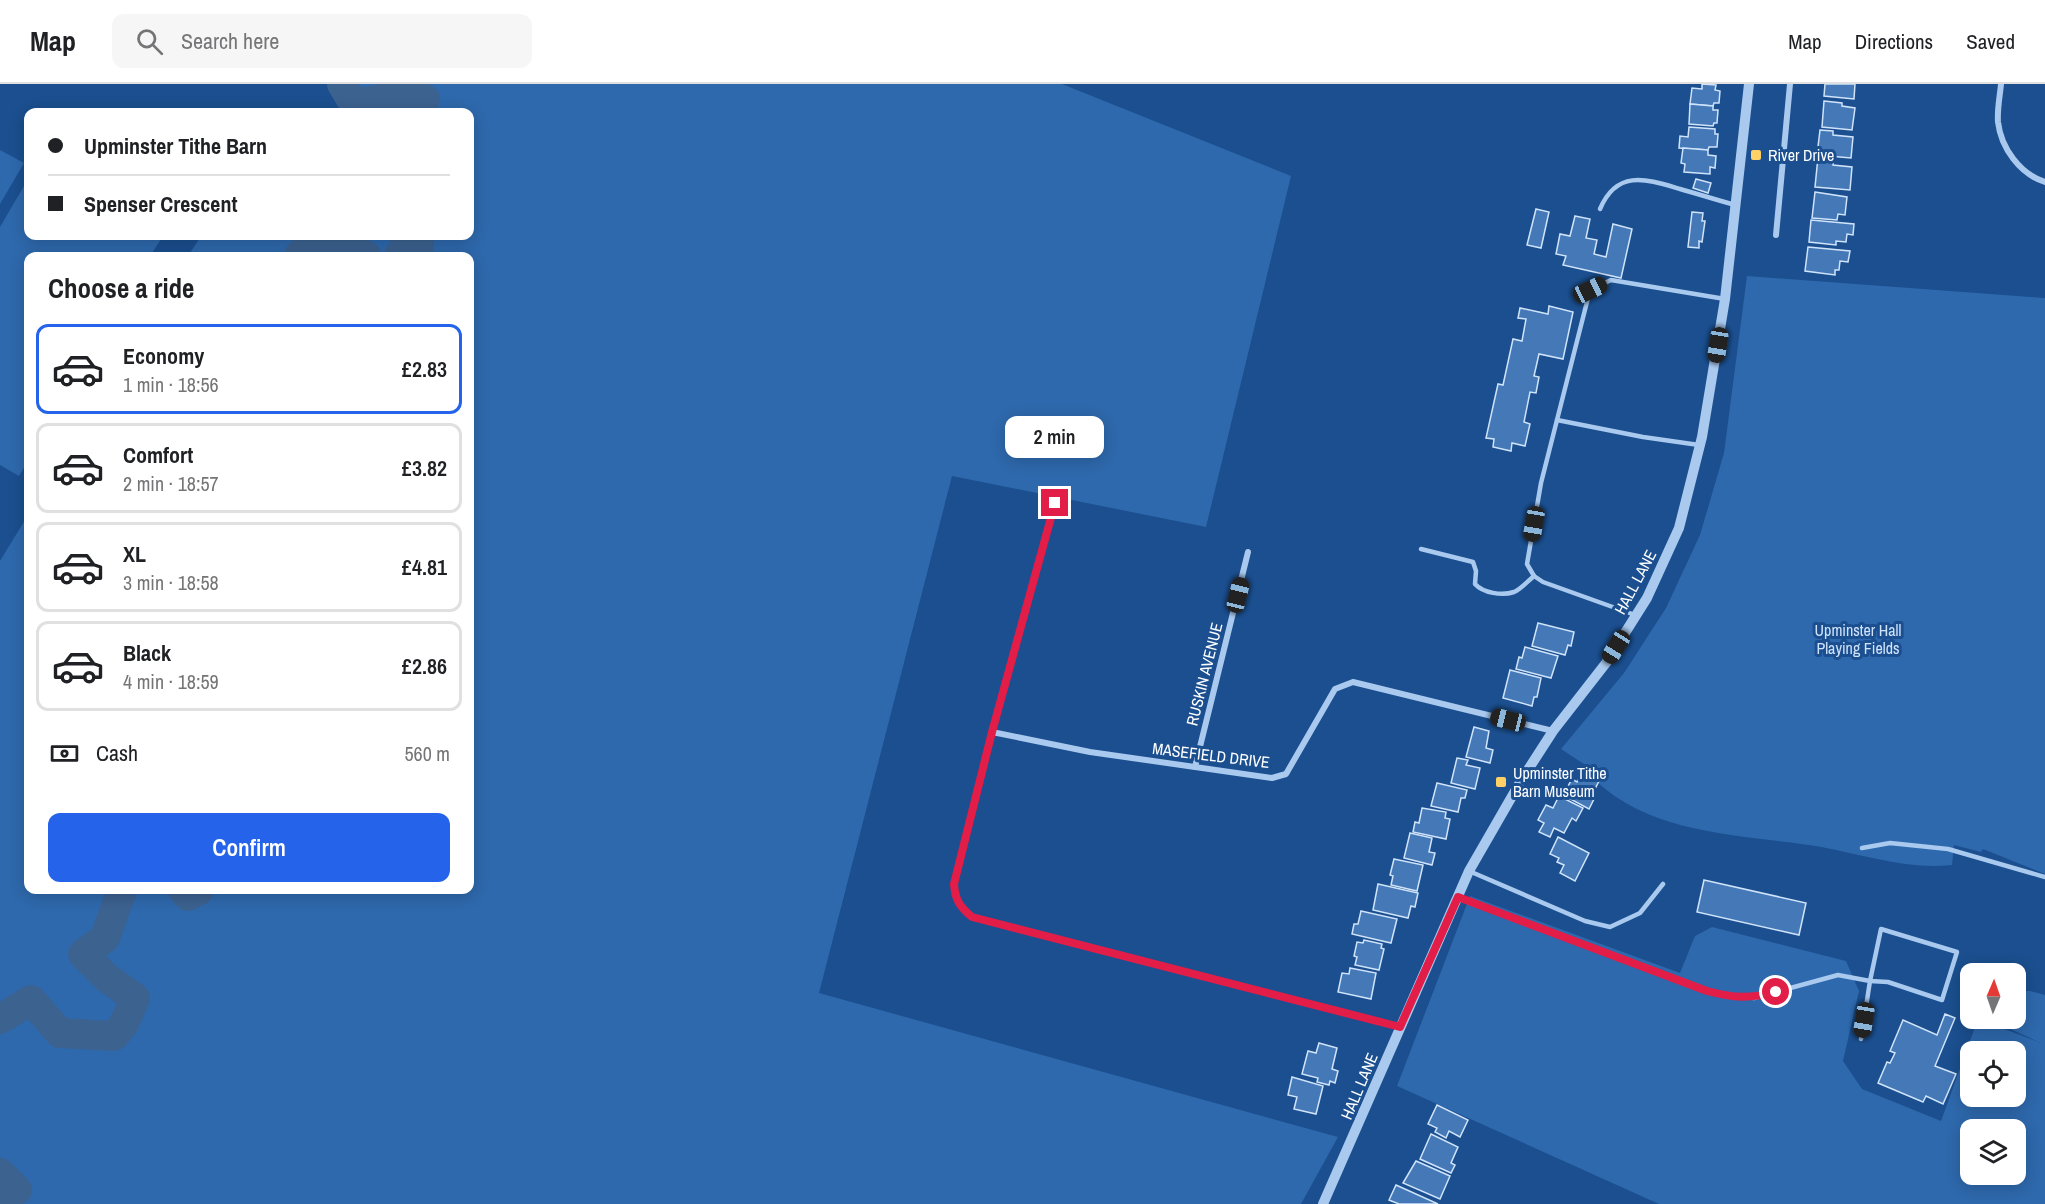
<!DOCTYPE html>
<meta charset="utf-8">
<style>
:root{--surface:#fff;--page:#f6f6f6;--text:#202124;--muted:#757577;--line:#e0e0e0;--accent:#2563eb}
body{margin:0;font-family:"Archivo Narrow",sans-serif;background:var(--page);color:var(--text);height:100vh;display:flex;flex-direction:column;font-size:22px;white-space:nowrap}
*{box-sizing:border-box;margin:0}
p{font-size:20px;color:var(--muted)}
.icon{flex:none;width:33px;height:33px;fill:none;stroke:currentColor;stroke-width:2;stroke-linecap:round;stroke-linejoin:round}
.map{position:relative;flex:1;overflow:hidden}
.details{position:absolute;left:24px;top:168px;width:450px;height:642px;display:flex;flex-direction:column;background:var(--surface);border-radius:12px;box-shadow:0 3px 15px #0003}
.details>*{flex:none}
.hud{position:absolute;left:24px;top:24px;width:450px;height:132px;border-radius:12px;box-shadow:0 3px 15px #0003;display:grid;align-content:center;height:132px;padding:0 24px;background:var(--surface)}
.needle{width:39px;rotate:2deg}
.tools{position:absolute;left:1960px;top:879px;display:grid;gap:12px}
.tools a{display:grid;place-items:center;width:66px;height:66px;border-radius:12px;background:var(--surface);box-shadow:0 3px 15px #0003;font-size:30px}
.end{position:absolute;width:27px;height:27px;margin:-14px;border:8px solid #e11d48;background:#fff;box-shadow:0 0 0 3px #fff}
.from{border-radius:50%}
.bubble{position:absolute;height:42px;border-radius:12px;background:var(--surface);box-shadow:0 3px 15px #0003;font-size:20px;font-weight:600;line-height:42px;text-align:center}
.car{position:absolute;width:18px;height:36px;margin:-18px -9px;border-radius:8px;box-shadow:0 0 4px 2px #0007;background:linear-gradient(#222 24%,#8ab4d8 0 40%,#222 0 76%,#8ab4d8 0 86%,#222 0)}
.hud b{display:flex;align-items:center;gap:21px;height:57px;font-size:22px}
.hud b+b{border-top:2px solid var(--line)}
.hud i{width:15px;height:15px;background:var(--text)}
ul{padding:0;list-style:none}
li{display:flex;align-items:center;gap:18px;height:90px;margin:0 12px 9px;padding:0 12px;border:3px solid var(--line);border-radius:12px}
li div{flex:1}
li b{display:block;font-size:22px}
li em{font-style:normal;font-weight:600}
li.current{border-color:var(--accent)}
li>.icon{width:54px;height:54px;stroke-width:1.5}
h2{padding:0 24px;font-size:27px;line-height:72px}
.pay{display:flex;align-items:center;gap:15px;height:66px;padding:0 24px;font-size:22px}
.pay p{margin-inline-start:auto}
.cta{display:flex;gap:12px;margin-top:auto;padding:12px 24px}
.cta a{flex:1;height:69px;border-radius:12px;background:var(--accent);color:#fff;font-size:24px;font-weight:600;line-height:69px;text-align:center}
header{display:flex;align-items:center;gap:36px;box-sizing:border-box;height:84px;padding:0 30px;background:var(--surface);border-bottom:2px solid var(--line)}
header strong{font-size:28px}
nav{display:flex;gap:33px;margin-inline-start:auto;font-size:21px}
.search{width:420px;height:54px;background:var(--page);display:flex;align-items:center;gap:15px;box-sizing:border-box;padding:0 21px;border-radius:12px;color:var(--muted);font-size:22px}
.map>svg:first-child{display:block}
</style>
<header>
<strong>Map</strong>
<div class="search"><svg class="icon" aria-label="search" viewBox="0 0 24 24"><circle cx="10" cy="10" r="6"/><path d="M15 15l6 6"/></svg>Search here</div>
<nav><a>Map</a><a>Directions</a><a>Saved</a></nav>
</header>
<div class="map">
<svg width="2045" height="1120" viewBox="0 0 2045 1120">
<rect width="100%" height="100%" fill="#1b4f8f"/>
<g fill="#2e69ad" fill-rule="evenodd">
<path d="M351,0H1062L1291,92L1206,443L952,392L819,909L1338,1053L1301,1120H0V477L28,431V806H470V172H188L201,152H470V28H383L361,16Z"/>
<path d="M0,66L24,79L0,120Z"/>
<path d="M28,95V152H163L150,172H28V377L19,392L0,381V143Z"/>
<path d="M1747,192L2045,214V790L1983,765L1981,768L1954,761L1952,781C1907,786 1865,771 1821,763C1745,750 1656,753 1596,697V688L1561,665L1624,589L1666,524L1700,451L1724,369Z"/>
<path d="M1470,812L1680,889L1695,852L1712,843L1846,877L1859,907L1843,977L1862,1005L1941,1037L1978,935L2041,959L1988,935L2016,934V907H2030L2045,911V1120H1659L1397,1002ZM1971,968H2016V1012H1971ZM1971,1046H2016V1090H1971Z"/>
</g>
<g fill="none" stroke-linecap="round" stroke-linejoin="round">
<g stroke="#3c6290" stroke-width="30">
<path d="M342,0L354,20L412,9L425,15L420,28"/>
<path d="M299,172L310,160L338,157L366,172"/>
<path d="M399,172L419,162L404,152"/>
<path d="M183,806L188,812L199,806"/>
<path d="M0,935L31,916L60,949L114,952L124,940L135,914L107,894L83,870L105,854L122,806"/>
<path d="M0,1089L17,1106L0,1115"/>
</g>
</g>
<g fill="#4478b7" stroke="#cfe3fa" stroke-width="1.5">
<path d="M1702,0L1716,1L1715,6L1720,7L1719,19H1714L1713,22L1690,20L1692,4L1702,5Z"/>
<path d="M1825,0H1855L1854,15L1824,12Z"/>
<path d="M1824,17L1842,19V22L1855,24L1852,46L1822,43Z"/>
<path d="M1690,20L1713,22V26H1718L1717,39H1714L1713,42L1689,40Z"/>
<path d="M1689,43L1715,45V50H1718L1717,63H1709L1708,66L1679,64L1680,52L1688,53Z"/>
<path d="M1820,46L1833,47V51L1853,53L1851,74L1817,71Z"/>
<path d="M1683,64L1708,66V71L1716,72L1715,84L1710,83V90L1684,88L1685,80L1681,79Z"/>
<path d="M1818,73L1834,74L1833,81L1852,83L1850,106L1815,103Z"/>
<path d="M1696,95L1711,99L1708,109L1693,104Z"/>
<path d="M1815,108L1847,113L1845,131L1838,130L1837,136L1812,134Z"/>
<path d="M1536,125L1549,128L1541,164L1527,161Z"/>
<path d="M1692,128L1703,129L1702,137H1705L1702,158L1699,157V164L1688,163Z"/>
<path d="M1575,132L1590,135L1586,154L1597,156L1594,170L1606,173L1613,140L1632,145L1621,194L1563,181L1566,172L1556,170L1560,150L1570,152Z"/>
<path d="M1811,136L1854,140L1853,151L1847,150L1846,158L1836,157V161L1809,158Z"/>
<path d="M1808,163L1850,167L1848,178L1840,177L1839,186H1835V191L1805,187Z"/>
<path d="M1549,222L1573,228L1563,275L1539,270L1534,292L1539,293L1536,309L1530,308L1524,338L1530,340L1525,362L1512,359L1511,367L1493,363L1494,355L1486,354L1498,300L1503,301L1513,255L1522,257L1526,235L1518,234L1520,224L1548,230Z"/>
<path d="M1538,539L1574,548L1571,562L1568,561L1565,571L1532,562Z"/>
<path d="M1525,563L1558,572L1551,594L1516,585L1519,573L1522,574Z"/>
<path d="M1510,586L1541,594L1537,613H1534L1532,622L1503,614Z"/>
<path d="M1474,643L1489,647L1486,664L1493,666L1490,679L1466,673Z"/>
<path d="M1457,674L1468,676L1466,681L1480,684L1475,705L1451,699Z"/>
<path d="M1582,688L1599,697L1591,713L1594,715L1589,725L1563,711L1572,695L1577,698Z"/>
<path d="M1437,699L1467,706L1465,714H1461L1458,728L1431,722Z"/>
<path d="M1559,712L1583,724L1576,737L1572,734L1564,749L1554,744L1550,753L1539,748L1544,739L1538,736L1546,721L1553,724Z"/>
<path d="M1422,724L1446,728L1445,734L1450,735L1446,755L1413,748L1415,738L1419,739Z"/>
<path d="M1410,749L1432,754L1429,768L1435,769L1432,781L1404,774Z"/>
<path d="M1558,753L1589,769L1575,797L1560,789L1564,781L1557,778L1559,774L1550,770Z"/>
<path d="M1394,775L1423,781L1417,807L1391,801L1393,792L1390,791Z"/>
<path d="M1704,796L1806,819L1799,851L1697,828Z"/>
<path d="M1378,800L1418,809L1415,823L1411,822L1408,834L1373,826Z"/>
<path d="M1361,827L1397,835L1391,859L1352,850L1354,840H1358Z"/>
<path d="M1364,856L1382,860L1381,864L1384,865L1379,886L1355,881L1357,873L1354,872L1357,858L1363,859Z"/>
<path d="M1350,884L1376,889L1371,915L1338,908L1342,889L1349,890Z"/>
<path d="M1945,930L1955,934L1935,982L1956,990L1943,1020L1926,1012L1923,1018L1878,999L1887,978L1890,979L1895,969L1890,967L1903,936L1937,951Z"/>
<path d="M1319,959L1337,964L1332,985L1338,987L1335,999L1330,997L1329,1001L1317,998L1318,994L1302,990L1308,967L1316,969Z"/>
<path d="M1292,993L1323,1002L1316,1030L1294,1025L1297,1013L1288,1011Z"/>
<path d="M1437,1021L1468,1036L1460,1053L1449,1047L1446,1054L1435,1048L1437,1044L1428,1040Z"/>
<path d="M1431,1050L1458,1063L1451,1079L1455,1081L1451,1089L1420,1075Z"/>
<path d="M1416,1077L1450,1092L1440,1115L1403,1099Z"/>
<path d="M1396,1101L1438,1120H1399L1389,1116Z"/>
</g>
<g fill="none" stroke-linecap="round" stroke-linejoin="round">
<g stroke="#a9c9ee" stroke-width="4.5">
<path d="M1600,125C1617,85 1646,95 1680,105C1698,110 1717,116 1735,121"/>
<path d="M1557,336L1643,353L1699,361"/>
<path d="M1421,465L1473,478L1476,487L1475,500C1483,509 1502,512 1514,508C1521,505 1528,497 1534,492"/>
<path d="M1635,531L1543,498L1534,492L1527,480L1541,399L1590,206L1611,196L1725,215"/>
<path d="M1862,764L1890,759L1948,765L2045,793"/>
<path d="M1469,787L1585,837L1610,843L1640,829L1663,800"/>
<path d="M1458,813L1707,907L1724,911L1754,914L1838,891L1870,897L1861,955"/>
<path d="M1881,845L1957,868L1942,916L1888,898L1870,897Z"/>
</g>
<g stroke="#a9c9ee" stroke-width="6">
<path d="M2001,0C2000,12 1997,25 1998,38C2001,64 2020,90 2045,98"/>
<path d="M1776,151L1790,0"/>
<path d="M1055,419L992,648L954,799C955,816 960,823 972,833L1400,943"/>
<path d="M992,648L1090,668L1272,694L1286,690L1335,605L1353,598L1553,647"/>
<path d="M1195,683L1248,468"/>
</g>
<path stroke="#a9c9ee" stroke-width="10" d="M1323,1120L1469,787L1522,695L1553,647L1606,579L1647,514L1679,444L1702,353L1725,215L1749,0"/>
</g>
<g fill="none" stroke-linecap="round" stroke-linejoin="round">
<path stroke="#e11d48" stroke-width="8" d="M1055,419L992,648L954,800C955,816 960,823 972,833L1400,943L1458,813L1707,907C1734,914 1749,915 1776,908"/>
</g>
<g fill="#ffd166" stroke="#1b4f8f" stroke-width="2">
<rect x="1750" y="65" width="12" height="12" rx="3"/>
<rect x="1495" y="692" width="12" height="12" rx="3"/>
</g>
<g text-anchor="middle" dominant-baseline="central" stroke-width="6" stroke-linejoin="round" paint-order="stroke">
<g font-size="16" fill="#fff" stroke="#1b4f8f" text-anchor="start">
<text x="1768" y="71">River Drive</text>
<text x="1513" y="689">Upminster Tithe<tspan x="1513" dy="18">Barn Museum</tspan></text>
</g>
<g font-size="16" fill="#fff" stroke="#1b4f8f">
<text transform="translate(1635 498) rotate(-62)">HALL LANE</text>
<text transform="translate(1204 590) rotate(-76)">RUSKIN AVENUE</text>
<text transform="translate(1211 671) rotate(7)">MASEFIELD DRIVE</text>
<text transform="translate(1359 1002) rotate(-67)">HALL LANE</text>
</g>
<g font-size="16" fill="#cfe3fa" stroke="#1b4f8f">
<text x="1858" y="546">Upminster Hall<tspan x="1858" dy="18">Playing Fields</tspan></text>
</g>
</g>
</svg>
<div class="tools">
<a><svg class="needle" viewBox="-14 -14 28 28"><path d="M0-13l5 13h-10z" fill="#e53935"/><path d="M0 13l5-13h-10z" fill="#757577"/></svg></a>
<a><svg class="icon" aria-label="locate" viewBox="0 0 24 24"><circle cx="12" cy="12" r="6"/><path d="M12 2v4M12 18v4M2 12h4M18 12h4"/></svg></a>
<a><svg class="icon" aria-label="layers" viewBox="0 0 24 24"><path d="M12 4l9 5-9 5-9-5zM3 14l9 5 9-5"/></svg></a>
</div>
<i class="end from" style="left:1776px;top:908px"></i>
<i class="end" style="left:1055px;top:419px"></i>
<div class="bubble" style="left:1005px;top:332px;width:99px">2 min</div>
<i class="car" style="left:1590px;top:206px;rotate:65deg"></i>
<i class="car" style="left:1718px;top:261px;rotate:189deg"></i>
<i class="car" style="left:1534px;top:440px;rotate:190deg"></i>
<i class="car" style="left:1238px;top:511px;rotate:14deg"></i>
<i class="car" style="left:1616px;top:563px;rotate:212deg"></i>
<i class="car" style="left:1508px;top:636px;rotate:284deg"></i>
<i class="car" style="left:1864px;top:936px;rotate:189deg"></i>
<div class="hud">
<b><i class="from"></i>Upminster Tithe Barn</b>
<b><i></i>Spenser Crescent</b>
</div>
<section class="details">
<h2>Choose a ride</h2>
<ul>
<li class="current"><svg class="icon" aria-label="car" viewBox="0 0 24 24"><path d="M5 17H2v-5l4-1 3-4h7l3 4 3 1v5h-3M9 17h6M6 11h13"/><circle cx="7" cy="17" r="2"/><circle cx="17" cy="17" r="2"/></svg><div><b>Economy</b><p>1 min · 18:56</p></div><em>£2.83</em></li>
<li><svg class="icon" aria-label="car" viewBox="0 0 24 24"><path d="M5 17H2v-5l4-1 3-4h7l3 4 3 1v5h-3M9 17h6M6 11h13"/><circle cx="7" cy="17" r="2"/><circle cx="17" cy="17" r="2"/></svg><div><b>Comfort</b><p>2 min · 18:57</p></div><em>£3.82</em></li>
<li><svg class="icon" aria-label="car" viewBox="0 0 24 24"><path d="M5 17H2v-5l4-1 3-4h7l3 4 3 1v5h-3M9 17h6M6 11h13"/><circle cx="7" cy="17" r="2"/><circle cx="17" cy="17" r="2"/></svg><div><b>XL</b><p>3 min · 18:58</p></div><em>£4.81</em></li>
<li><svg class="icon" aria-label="car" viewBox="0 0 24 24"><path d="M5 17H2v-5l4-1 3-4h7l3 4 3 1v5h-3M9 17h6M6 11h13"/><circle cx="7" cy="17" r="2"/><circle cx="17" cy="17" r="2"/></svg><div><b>Black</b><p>4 min · 18:59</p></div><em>£2.86</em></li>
</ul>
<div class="pay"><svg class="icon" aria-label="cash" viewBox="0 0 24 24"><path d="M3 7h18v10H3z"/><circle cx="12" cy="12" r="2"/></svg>Cash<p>560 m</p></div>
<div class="cta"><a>Confirm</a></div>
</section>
</div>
